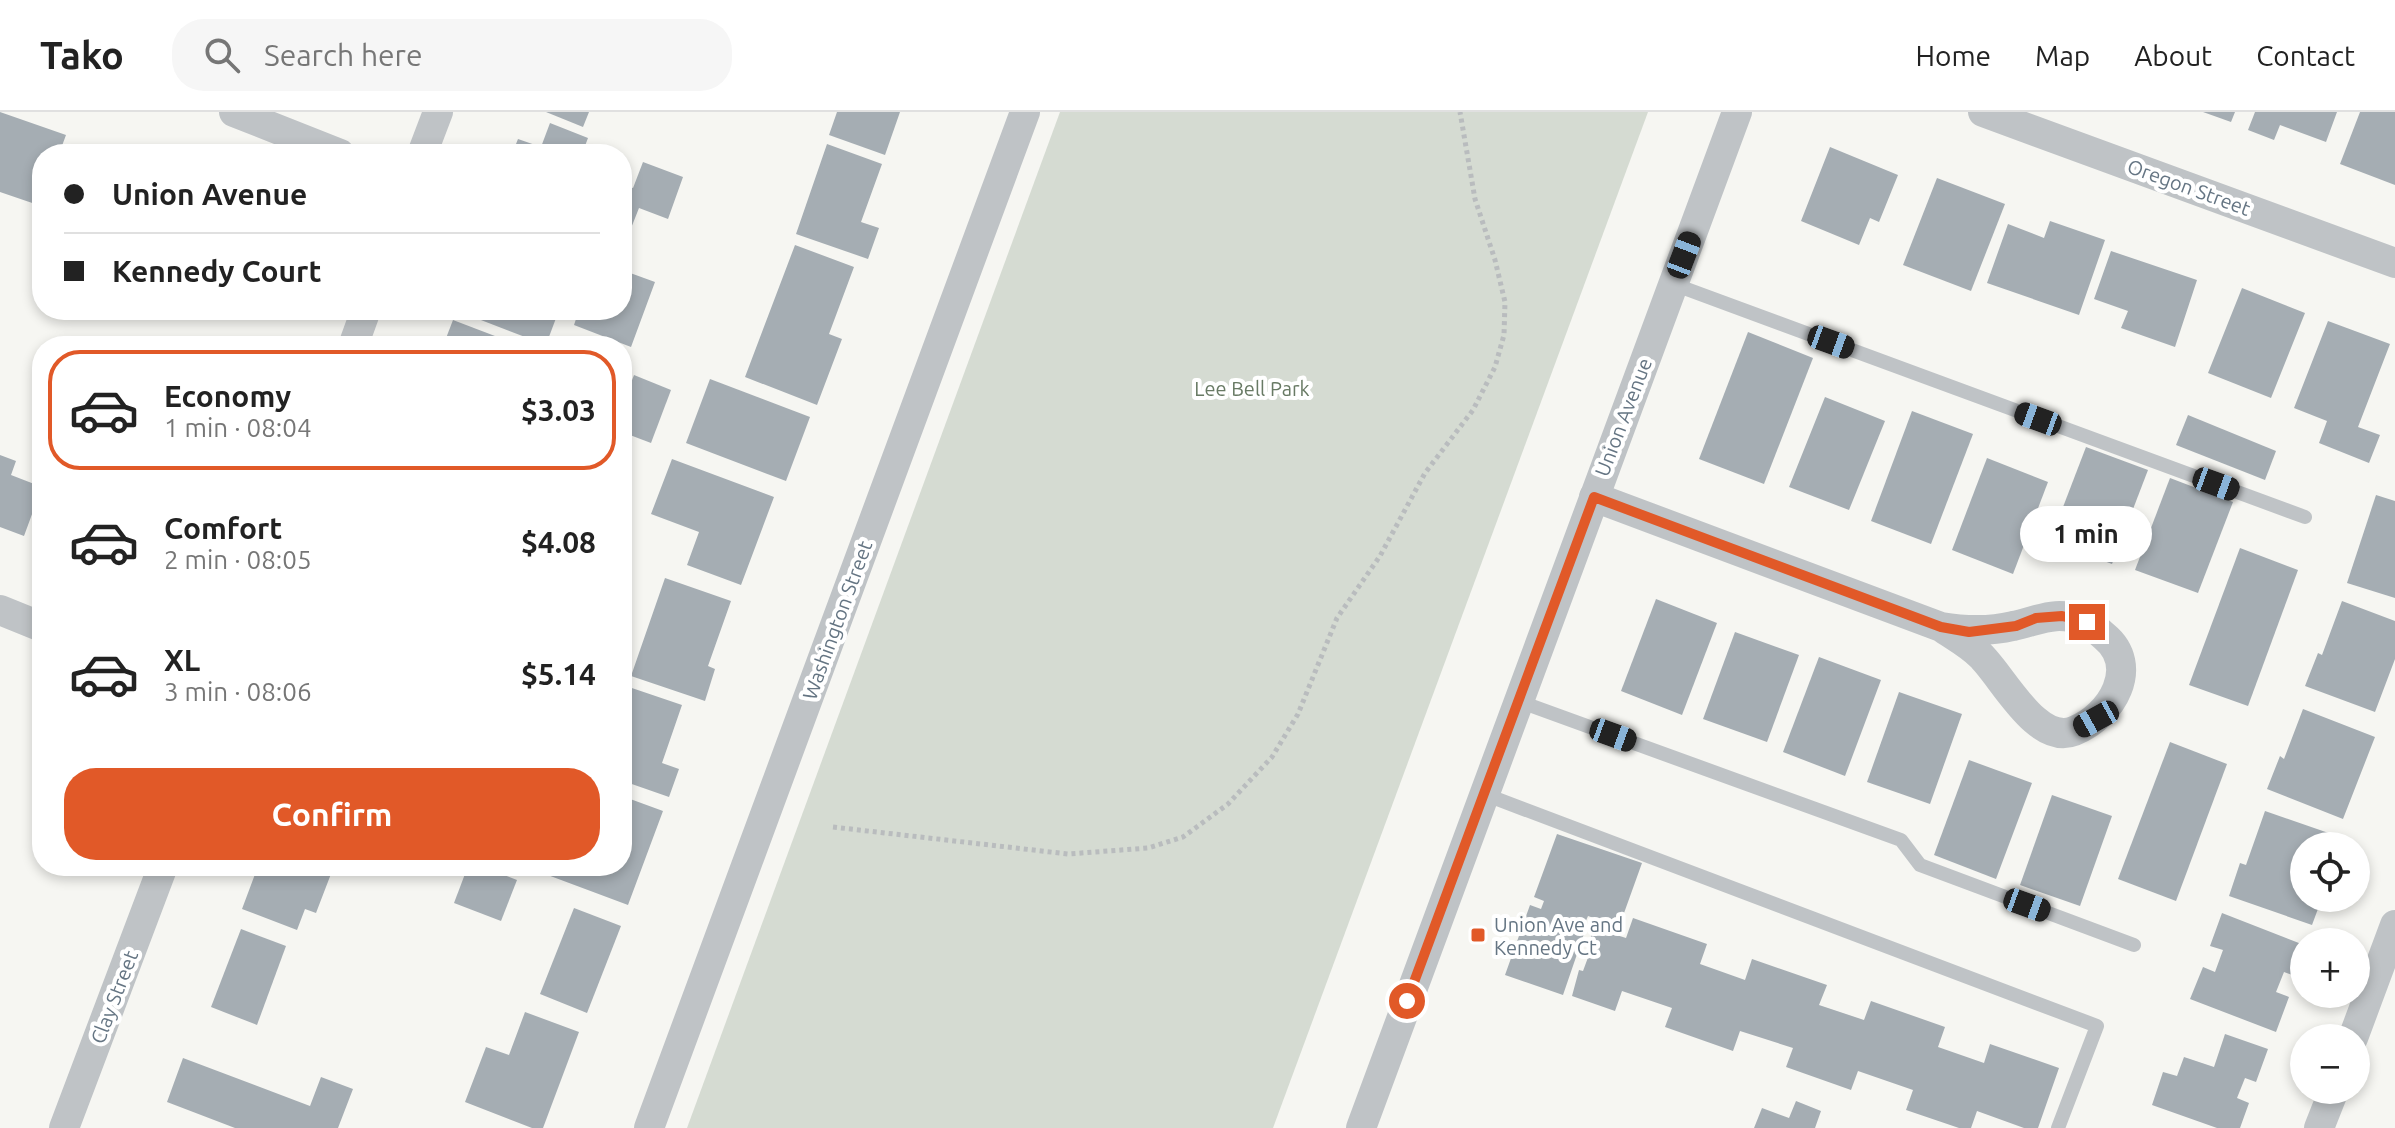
<!DOCTYPE html>
<meta charset="utf-8">
<style>
:root{--surface:#fff;--page:#f6f6f6;--text:#222;--muted:#767676;--line:#e0e0e0;--accent:#e15928}
body{margin:0;font-family:Ubuntu,sans-serif;background:var(--page);color:var(--text);height:100vh;display:flex;flex-direction:column;font-size:30px;white-space:nowrap}
*{box-sizing:border-box;margin:0}
p{font-size:26px;color:var(--muted)}
.icon{flex:none;width:44px;height:44px;fill:none;stroke:currentColor;stroke-width:2;stroke-linecap:round;stroke-linejoin:round}
.map{position:relative;flex:1;overflow:hidden}
.details{position:absolute;left:32px;top:224px;width:600px;height:540px;display:flex;flex-direction:column;background:var(--surface);border-radius:32px;box-shadow:0 4px 12px #0003}
.details>*{flex:none}
.banner{position:absolute;left:32px;top:32px;width:600px;height:176px;border-radius:32px;box-shadow:0 4px 12px #0003;display:grid;align-content:center;height:176px;padding:0 32px;background:var(--surface)}
.buttons{position:absolute;left:2290px;top:720px;display:grid;gap:16px}
.buttons a{display:grid;place-items:center;width:80px;height:80px;border-radius:50%;background:var(--surface);box-shadow:0 4px 12px #0003;font-size:40px}
.end{position:absolute;width:36px;height:36px;margin:-18px;border:10px solid #e15928;background:#fff;box-shadow:0 0 0 4px #fff}
.from{border-radius:50%}
.bubble{position:absolute;height:56px;border-radius:28px;background:var(--surface);box-shadow:0 4px 12px #0003;font-size:26px;font-weight:700;line-height:56px;text-align:center}
.car{position:absolute;width:24px;height:48px;margin:-24px -12px;border-radius:10px;box-shadow:0 0 6px 2px #0007;background:linear-gradient(#222 24%,#8ab4d8 0 40%,#222 0 76%,#8ab4d8 0 86%,#222 0)}
.banner b{display:flex;align-items:center;gap:28px;height:76px;font-size:30px}
.banner b+b{border-top:2px solid var(--line)}
.banner i{width:20px;height:20px;background:var(--text)}
ul{padding:14px 0 0;list-style:none}
li{display:flex;align-items:center;gap:24px;height:120px;margin:0 16px 12px;padding:0 16px;border:4px solid transparent;border-radius:32px}
li div{flex:1}
li b{display:block;font-size:30px}
li em{font-style:normal;font-weight:700}
li.active{border-color:var(--accent)}
li>.icon{width:72px;height:72px;stroke-width:1.5}
.action{display:flex;gap:16px;margin-top:auto;padding:16px 32px}
.action a{flex:1;height:92px;border-radius:32px;background:var(--accent);color:#fff;font-size:32px;font-weight:700;line-height:92px;text-align:center}
header{display:flex;align-items:center;gap:48px;box-sizing:border-box;height:112px;padding:0 40px;background:var(--surface);border-bottom:2px solid var(--line)}
header strong{font-size:38px}
nav{display:flex;gap:44px;margin-inline-start:auto;font-size:28px}
.search{width:560px;height:72px;background:var(--page);display:flex;align-items:center;gap:20px;box-sizing:border-box;padding:0 28px;border-radius:32px;color:var(--muted);font-size:30px}
.map>svg:first-child{display:block}
</style>
<header>
<strong>Tako</strong>
<div class="search"><svg class="icon" aria-label="search" viewBox="0 0 24 24"><circle cx="10" cy="10" r="6"/><path d="M15 15l6 6"/></svg>Search here</div>
<nav><a>Home</a><a>Map</a><a>About</a><a>Contact</a></nav>
</header>
<div class="map">
<svg width="2395" height="1016" viewBox="0 0 2395 1016">
<rect width="100%" height="100%" fill="#f6f6f2"/>
<path fill="#d5dbd2" d="M1060,0H1648L1273,1016H687Z"/>
<g fill="#a5adb3">
<path d="M0,0L66,23L59,42H42L41,94L0,80Z"/>
<path d="M546,0H589L583,15Z"/>
<path d="M837,0H900L885,43L829,23Z"/>
<path d="M2203,0H2235L2231,10Z"/>
<path d="M2255,0H2337L2326,30L2280,13L2274,28L2248,18Z"/>
<path d="M2360,0H2395V73L2340,52Z"/>
<path d="M550,11L588,26L582,42H512L518,27L541,35Z"/>
<path d="M827,32L882,52L861,110L879,116L868,147L796,122Z"/>
<path d="M1830,35L1898,63L1879,110L1870,106L1859,133L1801,109Z"/>
<path d="M643,50L683,65L668,107L639,96L622,139V72L633,76Z"/>
<path d="M1937,66L2005,92L1971,179L1903,153Z"/>
<path d="M2050,109L2105,128L2079,203L1987,171L2008,112L2044,126Z"/>
<path d="M795,133L854,155L829,222L842,227L817,293L745,265Z"/>
<path d="M2111,139L2197,168L2175,235L2121,216L2128,199L2094,187Z"/>
<path d="M622,158L655,170L631,235L574,213L579,198H622Z"/>
<path d="M2242,176L2305,201L2271,286L2208,261Z"/>
<path d="M455,198H559L546,233Z"/>
<path d="M453,208L521,234H443Z"/>
<path d="M2328,209L2390,232L2358,315L2380,323L2369,351L2319,331L2327,309L2294,296Z"/>
<path d="M1748,220L1813,246L1764,372L1699,347Z"/>
<path d="M634,263L671,278L651,331L622,320V294Z"/>
<path d="M710,267L810,305L786,369L686,331Z"/>
<path d="M1825,285L1885,309L1849,398L1789,375Z"/>
<path d="M1912,299L1973,322L1931,432L1871,409Z"/>
<path d="M2188,303L2276,339L2265,368L2176,333Z"/>
<path d="M2086,335L2148,358L2112,452L2050,429Z"/>
<path d="M0,343L16,349L11,363L42,375L24,424L0,415Z"/>
<path d="M1987,346L2048,370L2013,462L1952,438Z"/>
<path d="M672,347L774,385L741,473L687,453L699,420L651,402Z"/>
<path d="M2170,366L2233,390L2198,481L2135,458Z"/>
<path d="M2376,383L2395,389V486L2347,471Z"/>
<path d="M2240,436L2298,458L2248,594L2189,573Z"/>
<path d="M665,466L731,489L708,554L715,557L705,589L631,564Z"/>
<path d="M1656,487L1717,511L1682,603L1621,579Z"/>
<path d="M2342,489L2395,509V547L2375,600L2305,574L2318,541L2322,543Z"/>
<path d="M1735,520L1799,543L1767,630L1703,607Z"/>
<path d="M1819,545L1881,568L1845,664L1783,640Z"/>
<path d="M623,573L682,593L662,651L679,657L669,685L626,670L632,651L622,648Z"/>
<path d="M1899,580L1962,602L1930,692L1867,670Z"/>
<path d="M2303,597L2375,625L2343,707L2267,677L2280,644L2284,647Z"/>
<path d="M2170,630L2227,652L2176,789L2118,767Z"/>
<path d="M1969,648L2032,671L1996,767L1934,743Z"/>
<path d="M2052,683L2112,704L2080,794L2020,773Z"/>
<path d="M622,684L663,699L628,793L537,759L538,754H622Z"/>
<path d="M2265,699L2343,726L2340,734H2304V786H2322L2312,813L2229,784L2240,751L2246,753Z"/>
<path d="M1557,722L1642,751L1619,815L1588,804L1585,811L1587,813L1563,883L1505,863L1530,793L1541,797L1544,789L1534,785Z"/>
<path d="M258,754H334L316,801L305,797L297,818L242,797Z"/>
<path d="M468,754H480L517,768L501,809L454,791Z"/>
<path d="M574,796L621,814L587,901L540,882Z"/>
<path d="M2222,801L2304,833V841L2295,864L2284,860L2276,880L2289,885L2276,920L2190,887L2203,855L2215,860L2223,838L2210,834Z"/>
<path d="M1633,806L1707,832L1700,852L1745,868L1752,847L1827,873L1819,893L1864,908L1871,889L1945,915L1938,935L1984,951L1990,932L2059,956L2038,1016H2024L1977,999L1971,1016H1959L1906,998L1913,978L1858,959L1851,978L1786,955L1793,936L1740,919L1733,939L1665,915L1672,896L1622,879L1615,899L1572,884L1579,858L1583,859L1593,832L1589,830L1594,816L1626,826Z"/>
<path d="M241,817L286,834L257,913L211,895Z"/>
<path d="M525,900L579,920L543,1016H532L465,990L486,935L509,943Z"/>
<path d="M2225,922L2268,937L2256,970L2245,966L2237,986L2249,991L2240,1016H2217L2152,993L2163,960L2177,964L2184,945L2214,955Z"/>
<path d="M183,946L310,994L321,965L353,977L338,1016H235L167,990Z"/>
<path d="M1796,989L1821,999L1815,1016H1754L1762,996L1789,1006Z"/>
</g>
<g fill="none" stroke-linecap="round" stroke-linejoin="round">
<path stroke="#b9bcbe" stroke-width="5" stroke-dasharray="4 4" stroke-linecap="butt" d="M833,715L1068,742L1148,736L1183,725L1228,692L1272,645L1298,602L1337,506L1380,444L1425,361L1473,298L1495,255L1504,223L1505,190L1495,148L1475,87L1460,0"/>
<g stroke="#bfc3c6" stroke-width="14">
<path d="M1673,172L2305,405"/>
<path d="M1518,589L1901,728L1920,753L2134,833"/>
<path d="M1484,682L2097,914L2058,1016"/>
</g>
<g stroke="#bfc3c6" stroke-width="30">
<path d="M234,0L340,42"/>
<path d="M1983,0L2395,151"/>
<path d="M422,42L438,0"/>
<path d="M353,234L366,198"/>
<path d="M1594,385L1941,515C1954,524 1969,532 1980,543C2002,563 2036,634 2074,619C2112,604 2141,554 2104,524C2098,519 2092,512 2084,509C2055,498 2041,508 2013,514C1988,520 1966,519 1941,515"/>
<path d="M0,498L42,515"/>
<path d="M2353,926L2395,813"/>
<path d="M64,1016L163,754"/>
<path d="M649,1016L1025,0"/>
<path d="M1361,1016L1737,0"/>
<path d="M2319,1016L2334,978"/>
</g>
</g>
<g fill="none" stroke-linecap="round" stroke-linejoin="round">
<path stroke="#e15928" stroke-width="10" d="M1407,889L1594,385L1941,515L1969,520L2016,514L2036,506L2062,504L2087,510"/>
</g>
<rect fill="#e15928" stroke="#fff" stroke-width="3" x="1470" y="815" width="16" height="16" rx="4"/>
<g text-anchor="middle" dominant-baseline="central" stroke-width="8" stroke-linejoin="round" paint-order="stroke">
<g font-size="20" fill="#657583" stroke="#fff">
<text transform="translate(2189 75) rotate(20)">Oregon Street</text>
<text transform="translate(1623 305) rotate(-69)">Union Avenue</text>
<text transform="translate(837 508) rotate(-70)">Washington Street</text>
<text transform="translate(114 885) rotate(-69)">Clay Street</text>
</g>
<g font-size="20" fill="#687a64" stroke="#fff">
<text x="1252" y="276">Lee Bell Park</text>
</g>
<g font-size="20" fill="#657583" stroke="#fff" text-anchor="start">
<text x="1494" y="812">Union Ave and<tspan x="1494" dy="23">Kennedy Ct</tspan></text>
</g>
</g>
</svg>
<div class="buttons">
<a><svg class="icon" aria-label="locate" viewBox="0 0 24 24"><circle cx="12" cy="12" r="6"/><path d="M12 2v4M12 18v4M2 12h4M18 12h4"/></svg></a>
<a>+</a>
<a>−</a>
</div>
<i class="end from" style="left:1407px;top:889px"></i>
<i class="end" style="left:2087px;top:510px"></i>
<div class="bubble" style="left:2020px;top:394px;width:132px">1 min</div>
<i class="car" style="left:1684px;top:143px;rotate:21deg"></i>
<i class="car" style="left:1831px;top:230px;rotate:110deg"></i>
<i class="car" style="left:2038px;top:307px;rotate:290deg"></i>
<i class="car" style="left:2216px;top:372px;rotate:110deg"></i>
<i class="car" style="left:2096px;top:607px;rotate:241deg"></i>
<i class="car" style="left:1613px;top:623px;rotate:110deg"></i>
<i class="car" style="left:2027px;top:793px;rotate:110deg"></i>
<div class="banner">
<b><i class="from"></i>Union Avenue</b>
<b><i></i>Kennedy Court</b>
</div>
<section class="details">
<ul>
<li class="active"><svg class="icon" aria-label="car" viewBox="0 0 24 24"><path d="M5 17H2v-5l4-1 3-4h7l3 4 3 1v5h-3M9 17h6M6 11h13"/><circle cx="7" cy="17" r="2"/><circle cx="17" cy="17" r="2"/></svg><div><b>Economy</b><p>1 min · 08:04</p></div><em>$3.03</em></li>
<li><svg class="icon" aria-label="car" viewBox="0 0 24 24"><path d="M5 17H2v-5l4-1 3-4h7l3 4 3 1v5h-3M9 17h6M6 11h13"/><circle cx="7" cy="17" r="2"/><circle cx="17" cy="17" r="2"/></svg><div><b>Comfort</b><p>2 min · 08:05</p></div><em>$4.08</em></li>
<li><svg class="icon" aria-label="car" viewBox="0 0 24 24"><path d="M5 17H2v-5l4-1 3-4h7l3 4 3 1v5h-3M9 17h6M6 11h13"/><circle cx="7" cy="17" r="2"/><circle cx="17" cy="17" r="2"/></svg><div><b>XL</b><p>3 min · 08:06</p></div><em>$5.14</em></li>
</ul>
<div class="action"><a>Confirm</a></div>
</section>
</div>
